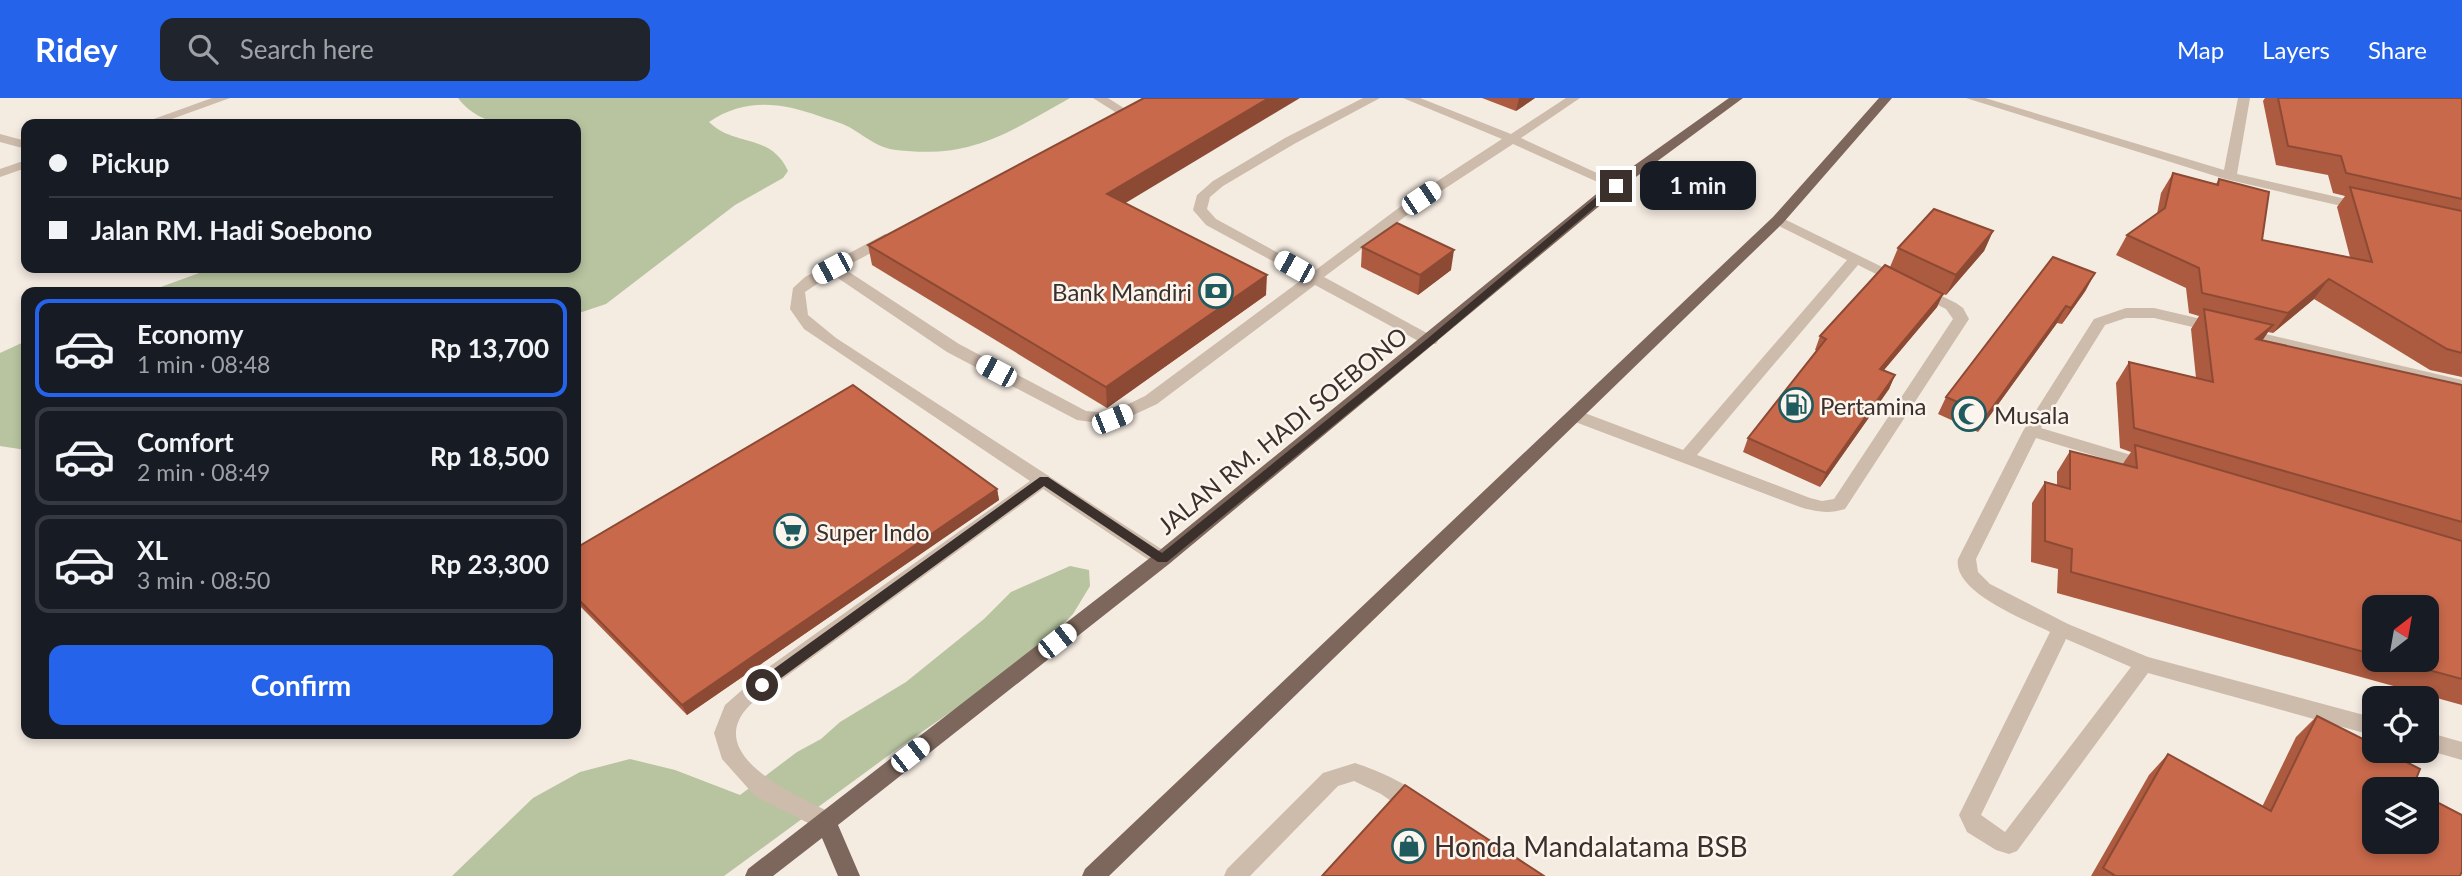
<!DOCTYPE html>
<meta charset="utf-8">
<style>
:root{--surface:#171b24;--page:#20242c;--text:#f1f3f6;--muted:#9ea1a6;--line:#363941;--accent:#2563eb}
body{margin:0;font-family:Lato,sans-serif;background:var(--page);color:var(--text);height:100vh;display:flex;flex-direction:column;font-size:26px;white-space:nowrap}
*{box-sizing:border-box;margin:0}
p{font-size:23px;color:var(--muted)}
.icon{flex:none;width:38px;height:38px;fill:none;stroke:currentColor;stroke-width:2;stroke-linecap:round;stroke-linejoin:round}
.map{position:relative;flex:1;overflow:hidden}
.panel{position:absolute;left:21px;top:189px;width:560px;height:452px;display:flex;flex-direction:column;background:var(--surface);border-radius:14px;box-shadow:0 4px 10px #0003}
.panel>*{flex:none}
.top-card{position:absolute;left:21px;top:21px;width:560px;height:154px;border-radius:14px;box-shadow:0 4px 10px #0003;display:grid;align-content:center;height:154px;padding:0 28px;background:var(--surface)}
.needle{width:46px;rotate:31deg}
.tools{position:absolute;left:2362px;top:497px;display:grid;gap:14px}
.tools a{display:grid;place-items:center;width:77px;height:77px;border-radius:14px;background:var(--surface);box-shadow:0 4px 10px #0003;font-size:35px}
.end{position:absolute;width:32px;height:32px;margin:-16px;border:9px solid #3b302b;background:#fff;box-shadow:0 0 0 4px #fff}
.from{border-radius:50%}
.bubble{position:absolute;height:49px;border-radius:14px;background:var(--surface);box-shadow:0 4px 10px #0003;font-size:23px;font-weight:700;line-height:49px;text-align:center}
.car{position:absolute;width:21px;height:42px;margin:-21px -10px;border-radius:9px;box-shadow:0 0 5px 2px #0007;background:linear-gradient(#fff 24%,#345 0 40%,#fff 0 76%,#345 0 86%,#fff 0)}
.top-card b{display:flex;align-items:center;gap:24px;height:66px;font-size:26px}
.top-card b+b{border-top:2px solid var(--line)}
.top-card i{width:18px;height:18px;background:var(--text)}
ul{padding:12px 0 0;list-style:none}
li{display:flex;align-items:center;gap:21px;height:98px;margin:0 14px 10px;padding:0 14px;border:4px solid var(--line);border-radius:14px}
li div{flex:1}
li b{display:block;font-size:26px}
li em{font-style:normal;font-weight:700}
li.current{border-color:var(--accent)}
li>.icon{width:63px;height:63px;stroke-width:1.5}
.primary-button{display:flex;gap:14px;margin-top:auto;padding:14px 28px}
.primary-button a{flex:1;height:80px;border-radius:14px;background:var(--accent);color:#fff;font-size:28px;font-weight:700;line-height:80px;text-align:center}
header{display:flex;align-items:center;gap:42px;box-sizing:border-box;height:98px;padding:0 35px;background:var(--accent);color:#fff}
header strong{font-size:33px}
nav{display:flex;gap:38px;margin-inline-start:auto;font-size:24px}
.search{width:490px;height:63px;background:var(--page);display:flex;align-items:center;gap:18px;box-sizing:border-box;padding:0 24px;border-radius:14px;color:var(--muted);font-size:26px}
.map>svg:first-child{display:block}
</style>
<header>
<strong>Ridey</strong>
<div class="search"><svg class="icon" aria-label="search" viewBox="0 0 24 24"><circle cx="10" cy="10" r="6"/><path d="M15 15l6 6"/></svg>Search here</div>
<nav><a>Map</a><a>Layers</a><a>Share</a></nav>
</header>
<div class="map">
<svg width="2462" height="778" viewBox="0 0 2462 778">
<rect width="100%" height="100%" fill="#f4ebe1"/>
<g fill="#b8c4a0">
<path d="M458,0H1070C1007,35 972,61 896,52C879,50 867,40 854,32C844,25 830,22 819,18C780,4 744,0 709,24C734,49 771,35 788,73L783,80L735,107L606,206L576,216V194H147L213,170H576V26C534,26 486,37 458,0Z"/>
<path d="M26,243V352L0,348V255Z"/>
<path d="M1070,468L1089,472L1090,488L1073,516L1032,558L900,649L724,778H452L533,700L580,674L630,661L675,672L740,697L797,654L821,641L840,624L906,584L984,521L1011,494Z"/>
</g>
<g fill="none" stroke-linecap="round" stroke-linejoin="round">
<g fill="#cdbbac" fill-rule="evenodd">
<path d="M212,0H230L158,26H140Z"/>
<path d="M1093,0H1108L1130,14L1124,18L1120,17Z"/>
<path d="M1363,0H1380L1294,46L1223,88L1210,99L1207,111L1216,121L1313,174L1416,97L1502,41L1403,0H1420L1511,36L1566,0H1580L1521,40L1623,87L1621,90H1611L1513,46L1426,103L1324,179L1436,240L1438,243L1436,246H1424L1315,187L1157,306L1112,327L1077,322L947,254L832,176L805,194L808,217L836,240L1169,456L1171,461L1169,466H1155L1043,391L780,583C768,593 747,606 740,620C716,665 804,701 834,716L837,723L834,730L826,733L818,730L755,698L722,661L714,635L725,607L766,571L1030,383L804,231L790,211L793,190L805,179L885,136H895V142L843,170L959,246L1086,313L1110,315L1145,298L1304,180L1206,127L1193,112L1197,97L1213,83L1285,40Z"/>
<path d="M1966,0H1985L2224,72L2238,0H2250L2237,76L2368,106L2370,109L2363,113L2225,81Z"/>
<path d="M0,36L26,43V51L0,44Z"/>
<path d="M26,62V70L0,79V71Z"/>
<path d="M1778,118L1956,205L1963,210L1969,221L1845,411C1829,416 1816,414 1800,409L1570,322L1568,318L1576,312L1582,314L1683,352L1847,162L1773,125L1771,122ZM1858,167L1946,211L1953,221L1834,401L1822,403L1810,400L1697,357Z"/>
<path d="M2126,210H2154L2462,282V292L2154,220H2126L2105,227L2041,330L2154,364L2157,368L2148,374L2036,340L1976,461L1978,474L1990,486L2068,526L2148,559L2375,620V638L2148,575L2017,753L2009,756L1996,752L1967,734L1959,717L2050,534C2026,522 1952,494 1958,461L2023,333L2094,221ZM2066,541L2131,569L2005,734L1981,717Z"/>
<path d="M2427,634L2462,644V662L2427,652Z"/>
<path d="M1355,665C1376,672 1419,689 1429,709L1426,716L1418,719L1410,716L1381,696L1354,683L1338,688L1250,778H1224L1227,771L1323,675Z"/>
</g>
<g fill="#7d675c" fill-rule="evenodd">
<path d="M1729,0H1743L1621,90L1169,466L838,727L860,778H838L822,740L773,778H745L748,771L1155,456L1611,84Z"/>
<path d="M1879,0H1892L1783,125L1109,778H1082L1085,771L1773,119Z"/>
</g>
</g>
<g fill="#ac5a40" fill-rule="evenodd">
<path d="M1482,0H1535L1516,13Z"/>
<path d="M2265,0H2462V279L2430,272L2314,201L2273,235L2268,234L2262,243L2462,287V607L2057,495L2058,471L2031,464L2032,405L2045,384L2057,387V374L2070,353L2122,367L2131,354L2120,350L2116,285L2129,264L2196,280L2191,231L2199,218L2189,215L2186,190L2116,157L2127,137L2157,116L2161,95L2173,75L2216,86L2219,81L2262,142L2350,159L2337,109L2345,98L2333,95L2328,77L2276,67L2263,3ZM2375,509L2427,562H2375Z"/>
<path d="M1126,105L1266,197L1107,310L872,167L868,147Z"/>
<path d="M1993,133L1984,153L1946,197L1943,196L1937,209L1884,272L1895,277L1889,291L1820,389L1743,354L1748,340L1817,253L1815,252L1820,238L1890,169L1898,150Z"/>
<path d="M1362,149L1451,172L1418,197L1361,169Z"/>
<path d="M2086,192L2062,226L2057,225L1978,334L1938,316L1946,299Z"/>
<path d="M997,391L999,402L687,617L576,504V450Z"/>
<path d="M2317,618L2412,691L2460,778H2091L2149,677L2168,656L2262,709L2296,639Z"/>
</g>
<g fill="#8c4a34">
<path d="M1269,0H1300L1109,115L1107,96Z"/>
<path d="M1519,0H1535L1516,13Z"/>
<path d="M1993,133L1984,153L1946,197L1956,177Z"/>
<path d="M1454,152L1451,172L1418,197L1420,177Z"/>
<path d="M2095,175L2086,192L2062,226L2071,210Z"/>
<path d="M1267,177L1266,197L1107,310L1106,289Z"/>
<path d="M2329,181L2314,201L2273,235L2288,215Z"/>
<path d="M1943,196L1937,209L1873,285L1880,271Z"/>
<path d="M2066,208L2057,225L1978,334L1987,317Z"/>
<path d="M2273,227L2259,247L2256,241Z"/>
<path d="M1895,277L1889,291L1820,389L1826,375Z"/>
<path d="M997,391L999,402L687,617L682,607Z"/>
</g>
<g fill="#c8694b" stroke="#8c4a34" stroke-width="2">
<path d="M1144,0H1269L1107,96L1267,177L1106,289L868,147Z"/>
<path d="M2278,0H2462V101L2346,75L2341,58L2288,48Z"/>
<path d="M2173,75L2218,87L2219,81L2269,94L2262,142L2372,164L2350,89L2462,113V255L2447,251L2329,181L2288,215L2202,195L2199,170L2127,137L2165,110Z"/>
<path d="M1934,111L1993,133L1956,177L1898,150Z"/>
<path d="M1397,125L1454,152L1420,177L1362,149Z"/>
<path d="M2053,159L2095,175L2071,210L2066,208L1987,317L1946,299Z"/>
<path d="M1885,167L1943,196L1880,271L1895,277L1826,375L1748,340L1826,241L1820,238Z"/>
<path d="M2204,211L2273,227L2256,241L2462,287V424L2134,330L2129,264L2213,284Z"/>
<path d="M853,287L997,391L682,607L576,499V450Z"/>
<path d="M2135,347L2462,443V581L2392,562H2427V509H2375V557L2071,474L2072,451L2045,443V384L2070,391V353L2137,370Z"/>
<path d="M2317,618L2375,647V653H2385L2420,671L2412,691H2375V744H2427V699L2462,717V773L2460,778H2113L2114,777L2103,770L2168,656L2271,713Z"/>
<path d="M1405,687L1544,778H1322Z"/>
</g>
<path fill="#3b302b" d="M1612,86L1620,88L1434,245L1167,464H1158L1044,388L766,591H757V583L1040,379H1048L1162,455L1427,241Z"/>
<defs>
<g id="bank-ring" transform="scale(1.75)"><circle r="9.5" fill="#fbf5ee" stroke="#1f5a5e" stroke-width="1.5"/><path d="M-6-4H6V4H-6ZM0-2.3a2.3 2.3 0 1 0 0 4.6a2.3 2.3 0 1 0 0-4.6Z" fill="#1f5a5e"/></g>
<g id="fuel-ring" transform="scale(1.75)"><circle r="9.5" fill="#fbf5ee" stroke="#1f5a5e" stroke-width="1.5"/><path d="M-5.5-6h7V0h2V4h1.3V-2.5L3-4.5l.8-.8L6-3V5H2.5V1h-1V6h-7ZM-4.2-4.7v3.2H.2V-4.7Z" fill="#1f5a5e"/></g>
<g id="mosque-ring" transform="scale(1.75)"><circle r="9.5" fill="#fbf5ee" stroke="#1f5a5e" stroke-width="1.5"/><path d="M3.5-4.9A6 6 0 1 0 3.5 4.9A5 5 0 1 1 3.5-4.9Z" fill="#1f5a5e"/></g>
<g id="supermarket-ring" transform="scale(1.75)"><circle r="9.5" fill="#fbf5ee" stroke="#1f5a5e" stroke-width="1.5"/><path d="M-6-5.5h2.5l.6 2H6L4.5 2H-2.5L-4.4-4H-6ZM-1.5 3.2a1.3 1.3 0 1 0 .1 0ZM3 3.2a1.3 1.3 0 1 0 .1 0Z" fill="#1f5a5e"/></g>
<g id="shop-ring" transform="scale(1.75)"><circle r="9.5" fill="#fbf5ee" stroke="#1f5a5e" stroke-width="1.5"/><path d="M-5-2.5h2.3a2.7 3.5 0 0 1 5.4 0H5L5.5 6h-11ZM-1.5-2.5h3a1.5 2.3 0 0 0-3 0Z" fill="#1f5a5e"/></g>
</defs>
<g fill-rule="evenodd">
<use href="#bank-ring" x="1216" y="193"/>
<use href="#fuel-ring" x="1796" y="307"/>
<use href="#mosque-ring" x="1969" y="316"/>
<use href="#supermarket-ring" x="791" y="433"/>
<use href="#shop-ring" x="1409" y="748"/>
</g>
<g text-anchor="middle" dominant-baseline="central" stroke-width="5" stroke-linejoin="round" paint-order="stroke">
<g font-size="24" fill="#3b302b" stroke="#fbf5ee" text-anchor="start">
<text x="1192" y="193" text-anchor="end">Bank Mandiri</text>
<text x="1820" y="307">Pertamina</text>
<text x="1994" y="316">Musala</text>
<text x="816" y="433">Super Indo</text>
</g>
<g font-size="24" fill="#3b302b" stroke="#fbf5ee">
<text transform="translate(1282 332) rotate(-39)">JALAN RM. HADI SOEBONO</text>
</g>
<g font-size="28" fill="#3b302b" stroke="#fbf5ee" text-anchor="start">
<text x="1434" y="748">Honda Mandalatama BSB</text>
</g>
</g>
</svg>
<div class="tools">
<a><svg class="needle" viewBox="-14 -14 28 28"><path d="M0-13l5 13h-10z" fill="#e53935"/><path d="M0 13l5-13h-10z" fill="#9ea1a6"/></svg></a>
<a><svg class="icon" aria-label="locate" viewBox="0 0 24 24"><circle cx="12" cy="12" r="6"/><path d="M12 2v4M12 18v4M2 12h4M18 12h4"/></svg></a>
<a><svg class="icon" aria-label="layers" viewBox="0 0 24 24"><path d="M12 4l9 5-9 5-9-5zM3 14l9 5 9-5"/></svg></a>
</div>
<i class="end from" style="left:762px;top:587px"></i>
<i class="end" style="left:1616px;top:88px"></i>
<div class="bubble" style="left:1640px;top:63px;width:116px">1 min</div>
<i class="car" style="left:1421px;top:100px;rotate:56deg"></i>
<i class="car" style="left:1294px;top:169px;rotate:299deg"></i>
<i class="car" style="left:832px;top:170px;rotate:242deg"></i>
<i class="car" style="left:996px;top:273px;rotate:298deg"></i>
<i class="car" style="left:1112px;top:321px;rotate:68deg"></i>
<i class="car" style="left:1057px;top:543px;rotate:52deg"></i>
<i class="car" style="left:910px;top:657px;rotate:52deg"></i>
<div class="top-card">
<b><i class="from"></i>Pickup</b>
<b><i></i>Jalan RM. Hadi Soebono</b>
</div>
<section class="panel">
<ul>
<li class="current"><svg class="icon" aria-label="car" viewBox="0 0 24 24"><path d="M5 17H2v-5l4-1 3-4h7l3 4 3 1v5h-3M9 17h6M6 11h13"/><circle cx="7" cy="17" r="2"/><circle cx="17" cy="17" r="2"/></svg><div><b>Economy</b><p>1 min · 08:48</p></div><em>Rp 13,700</em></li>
<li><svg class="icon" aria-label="car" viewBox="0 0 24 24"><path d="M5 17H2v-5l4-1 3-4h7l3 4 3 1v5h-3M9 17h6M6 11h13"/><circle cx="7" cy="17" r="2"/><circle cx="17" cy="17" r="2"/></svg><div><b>Comfort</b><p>2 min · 08:49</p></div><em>Rp 18,500</em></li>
<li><svg class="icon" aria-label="car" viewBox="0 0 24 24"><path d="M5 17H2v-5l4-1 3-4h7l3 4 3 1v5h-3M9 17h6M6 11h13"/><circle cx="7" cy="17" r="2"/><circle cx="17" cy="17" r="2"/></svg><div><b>XL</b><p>3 min · 08:50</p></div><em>Rp 23,300</em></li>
</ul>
<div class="primary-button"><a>Confirm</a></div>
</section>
</div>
